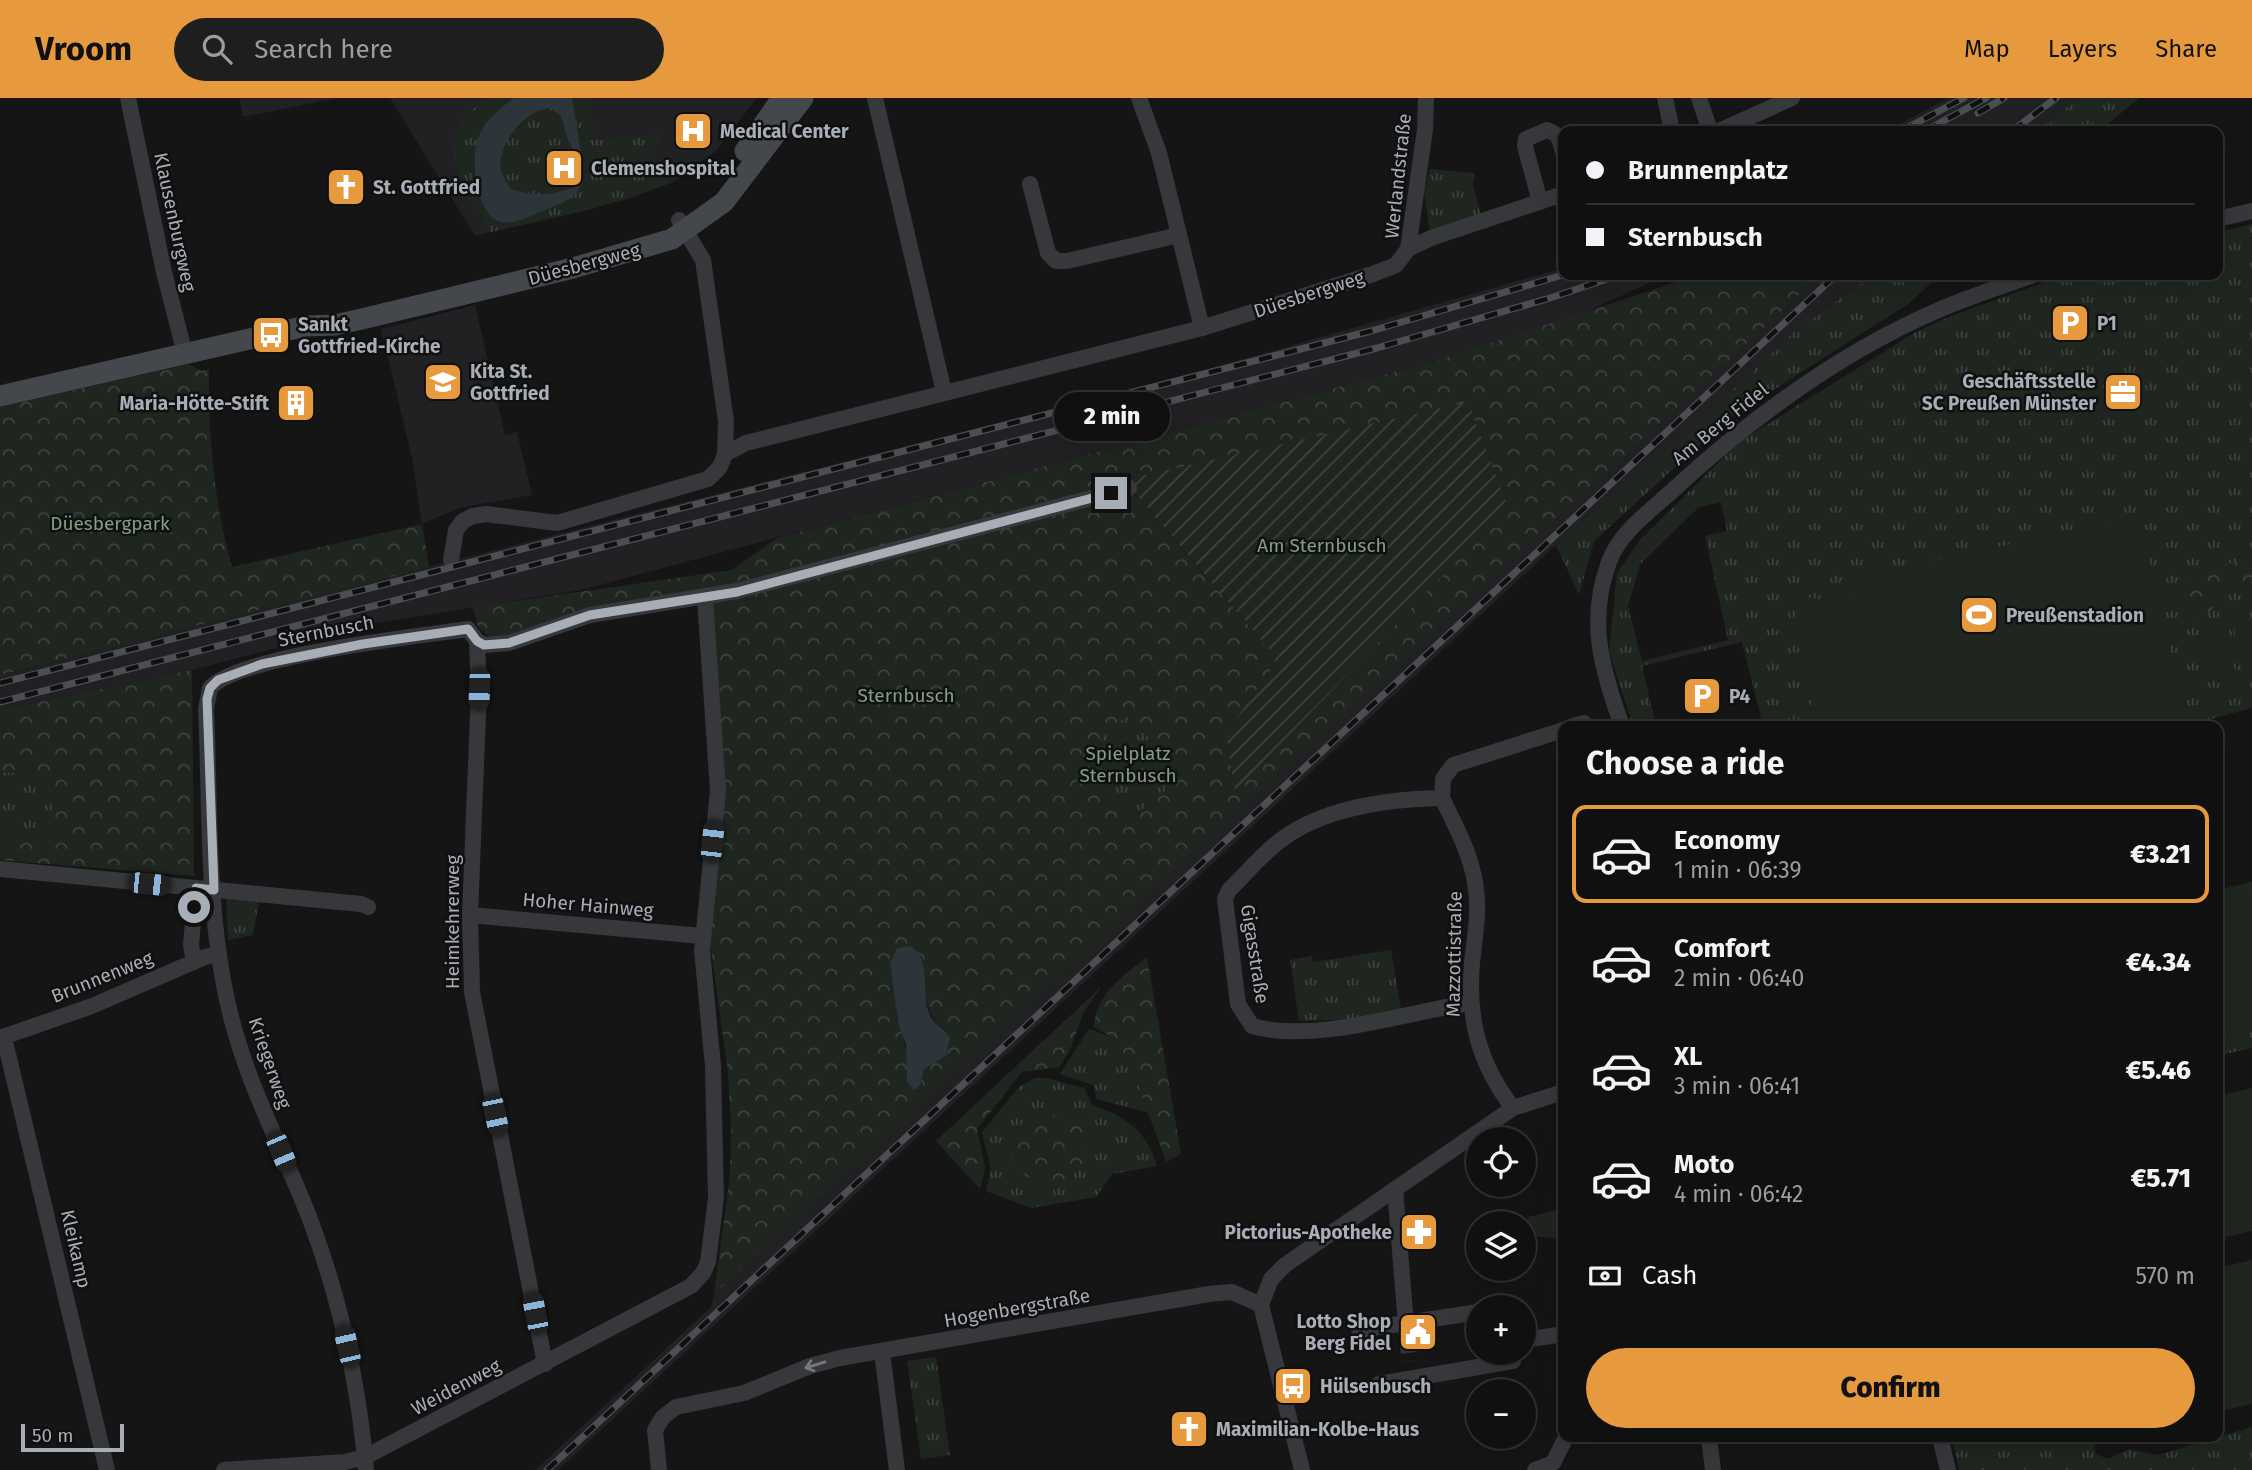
<!DOCTYPE html>
<meta charset="utf-8">
<style>
:root{--surface:#101010;--page:#1e1e1e;--text:#f1f3f6;--muted:#9c9d9f;--line:#303030;--accent:#e7993d}
body{margin:0;font-family:"Fira Sans",sans-serif;background:var(--page);color:var(--text);height:100vh;display:flex;flex-direction:column;font-size:26px;white-space:nowrap}
*{box-sizing:border-box;margin:0}
p{font-size:23px;color:var(--muted)}
.icon{flex:none;width:38px;height:38px;fill:none;stroke:currentColor;stroke-width:2;stroke-linecap:round;stroke-linejoin:round}
.map{position:relative;flex:1;overflow:hidden}
.drawer{position:absolute;left:1558px;top:623px;width:665px;height:721px;display:flex;flex-direction:column;background:var(--surface);border-radius:14px;box-shadow:0 7px 28px #0002,0 0 0 2px var(--line)}
.drawer>*{flex:none}
.guide{position:absolute;left:1558px;top:28px;width:665px;height:154px;border-radius:14px;box-shadow:0 7px 28px #0002,0 0 0 2px var(--line);display:grid;align-content:center;height:154px;padding:0 28px;background:var(--surface)}
.fabs{position:absolute;left:1466px;top:1029px;display:grid;gap:14px}
.fabs a{display:grid;place-items:center;width:70px;height:70px;border-radius:50%;background:var(--surface);box-shadow:0 7px 28px #0002,0 0 0 2px var(--line);font-size:35px}
.scale{position:absolute;left:21px;bottom:18px;width:103px;box-sizing:border-box;padding-left:7px;border:4px solid #a7aeb6;border-top:0;font-size:19px;line-height:24px;white-space:nowrap;color:#a7aeb6;-webkit-text-stroke:5px #101011;paint-order:stroke}
.end{position:absolute;width:32px;height:32px;margin:-16px;border:9px solid #a7aeb6;background:#111;box-shadow:0 0 0 4px #111}
.from{border-radius:50%}
.bubble{position:absolute;height:49px;border-radius:24px;background:var(--surface);box-shadow:0 7px 28px #0002,0 0 0 2px var(--line);font-size:23px;font-weight:800;line-height:49px;text-align:center}
.car{position:absolute;width:21px;height:42px;margin:-21px -10px;border-radius:9px;box-shadow:0 0 5px 2px #0007;background:linear-gradient(#222 24%,#8ab4d8 0 40%,#222 0 76%,#8ab4d8 0 86%,#222 0)}
.guide b{display:flex;align-items:center;gap:24px;height:66px;font-size:26px}
.guide b+b{border-top:2px solid var(--line)}
.guide i{width:18px;height:18px;background:var(--text)}
ul{padding:0;list-style:none}
li{display:flex;align-items:center;gap:21px;height:98px;margin:0 14px 10px;padding:0 14px;border:4px solid transparent;border-radius:14px}
li div{flex:1}
li b{display:block;font-size:26px}
li em{font-style:normal;font-weight:800}
li.on{border-color:var(--accent)}
li>.icon{width:63px;height:63px;stroke-width:1.5}
h2{padding:0 28px;font-size:32px;line-height:84px}
.pay{display:flex;align-items:center;gap:18px;height:77px;padding:0 28px;font-size:26px}
.pay p{margin-inline-start:auto}
.button{display:flex;gap:14px;margin-top:auto;padding:14px 28px}
.button a{flex:1;height:80px;border-radius:42px;background:var(--accent);color:#111;font-size:28px;font-weight:800;line-height:80px;text-align:center}
header{display:flex;align-items:center;gap:42px;box-sizing:border-box;height:98px;padding:0 35px;background:var(--accent);color:#111}
header strong{font-size:33px}
nav{display:flex;gap:38px;margin-inline-start:auto;font-size:24px}
.search{width:490px;height:63px;background:var(--page);display:flex;align-items:center;gap:18px;box-sizing:border-box;padding:0 24px;border-radius:38px;color:var(--muted);font-size:26px}
.map>svg:first-child{display:block}
</style>
<header>
<strong>Vroom</strong>
<div class="search"><svg class="icon" aria-label="search" viewBox="0 0 24 24"><circle cx="10" cy="10" r="6"/><path d="M15 15l6 6"/></svg>Search here</div>
<nav><a>Map</a><a>Layers</a><a>Share</a></nav>
</header>
<div class="map">
<svg width="2252" height="1372" viewBox="0 0 2252 1372">
<defs>
<pattern id="grass-tufts" width="24" height="20" patternUnits="userSpaceOnUse" patternTransform="scale(1.75)"><rect width="24" height="20" fill="#1f261f"/><path d="M3 7l-1-3M5 7V3M7 7l1-3M15 17l-1-3M17 17v-4M19 17l1-3" fill="none" stroke="#3d433d"/></pattern>
<pattern id="forest-crowns" width="20" height="18" patternUnits="userSpaceOnUse" patternTransform="scale(1.75)"><rect width="20" height="18" fill="#1f261f"/><path d="M2 6a3 3 0 1 1 6 0M12 15a3 3 0 1 1 6 0" fill="none" stroke="#3d433d"/></pattern>
<pattern id="garden-furrows" width="10" height="10" patternUnits="userSpaceOnUse" patternTransform="scale(1.75)"><rect width="10" height="10" fill="#1f261f"/><path d="M-1 1l2-2M0 10L10 0M9 11l2-2" fill="none" stroke="#3d433d"/></pattern>
</defs>
<rect width="100%" height="100%" fill="#151516"/>
<g fill="#212123">
<path d="M239,0H338L243,19Z"/>
<path d="M390,0H757L716,53L673,84L625,102L475,138Z"/>
<path d="M1948,0H2079L2035,33H1887Z"/>
<path d="M1563,170V177H1667L1565,223L1436,263L581,492L365,527L192,572L0,612V577L1188,277Z"/>
<path d="M1821,177H1873L1794,234L1715,309L1556,447L558,1372H535L711,1209L714,1196Z"/>
<path d="M475,207L505,337L517,334L532,397L459,410L422,426L412,360L381,231Z"/>
</g>
<g fill="url(#grass-tufts)" fill-rule="evenodd">
<path d="M487,0H589L594,42L663,37L642,65L671,85L592,111L491,134C476,106 440,59 459,27C466,16 477,8 487,0Z"/>
<path d="M2079,0H2139L2100,33H2035Z"/>
<path d="M1430,71L1474,75L1473,87L1481,118L1430,134L1424,94Z"/>
<path d="M2252,126V610L2185,628H1763L1742,544L1642,568L1656,628H1633L1609,553L1617,475L1640,442L1739,344L1914,235L1951,218L2064,177H2217V135ZM1721,404L1727,433L1705,438L1728,542L1642,563L1628,508L1640,466L1699,409Z"/>
<path d="M1873,177H1940L1908,206L1728,321L1594,443L1579,497L1556,447L1715,309L1794,234Z"/>
<path d="M1129,615L1182,679L1126,725L1082,658Z"/>
<path d="M0,674L55,677L52,738L0,737Z"/>
<path d="M2218,779L2222,791L2252,784V950L2217,958Z"/>
<path d="M226,801L259,803L253,837L228,842Z"/>
<path d="M1391,852L1401,912L1354,921L1299,923L1290,862L1312,858L1313,864Z"/>
<path d="M1089,931L1113,940L1130,965L1149,1015L1097,1001L1093,987L1060,976Z"/>
<path d="M1035,980H1046L1084,990L1093,1008C1125,1017 1148,1035 1157,1068L1112,1076L1096,1099L1031,1110L986,1093L991,1071L982,1034L1019,989Z"/>
<path d="M1563,1111V1141L1524,1137L1528,1119Z"/>
<path d="M936,1259L950,1357L921,1361L907,1263Z"/>
<path d="M2252,1329V1372H1959L1952,1339H2094L2095,1355L2107,1361L2129,1351L2158,1357Z"/>
</g>
<g fill="url(#forest-crowns)" fill-rule="evenodd">
<path d="M1698,177H1821L714,1196L730,1078L731,1029L728,975L710,844L713,503L717,488L584,511L505,539L489,538L478,529L473,509L732,472L777,440L1436,263ZM1123,383L1508,410L1235,692L1227,644L1235,622L1275,566V558ZM1129,616L1182,678L1127,725L1082,658ZM923,865C926,892 922,918 947,934L922,974L920,988L913,992L890,866Z"/>
<path d="M189,266L201,273L209,271C208,336 214,406 232,469L422,426L429,469L0,577V309Z"/>
<path d="M2252,459V484L2209,495L2213,511L2196,524L2191,518L2183,486L2191,476Z"/>
<path d="M192,572L194,778L0,762V737L51,738L55,678L0,674V612Z"/>
<path d="M1147,859L1181,1056L1166,1064L1130,965L1113,940L1094,929C1095,897 1124,877 1147,859Z"/>
<path d="M1101,889L1083,916L1070,952L1059,969L1022,974L977,1031L985,1070L980,1091L936,1043Z"/>
<path d="M1036,1017C1049,1017 1062,1016 1073,1023C1092,1033 1091,1061 1076,1074C1031,1112 976,1041 1036,1017Z"/>
</g>
<path fill="url(#garden-furrows)" d="M1468,304L1508,410L1235,693L1227,644L1235,622L1275,566V558L1123,382Z"/>
<g fill="#1f261f">
<path d="M2129,421L2146,448L2186,619L2149,628H1816L1794,527L1798,498L1853,506L1847,481Z"/>
<path d="M2252,528V578L2245,580L2234,531Z"/>
<path d="M2226,533L2237,581L2215,586L2204,538Z"/>
<path d="M2252,794V933L2225,940L2217,911V803Z"/>
<path d="M2252,990V1133L2217,1141V998Z"/>
<path d="M2252,1162V1306L2217,1314V1170Z"/>
</g>
<g fill="#2c353a">
<path d="M514,0H572L583,67L568,43L561,18L550,10C527,12 505,38 501,60C498,71 505,82 511,91C537,100 555,96 581,87C574,102 562,105 547,111C534,116 514,128 500,124C476,116 470,60 478,40C484,23 500,10 514,0Z"/>
<path d="M910,848C932,859 921,895 929,915C933,927 945,930 950,940L946,958L924,971L920,988L914,992L907,984L906,946L899,928L890,866L897,850Z"/>
</g>
<g fill="none" stroke-linecap="round" stroke-linejoin="round">
<path stroke="#323436" stroke-width="16" stroke-dasharray="16 8" stroke-linecap="butt" d="M1407,1239L1410,1263"/>
<g stroke="#36383b" stroke-width="16">
<path d="M128,0L164,174L185,256"/>
<path d="M875,0L944,294"/>
<path d="M1139,0L1159,55L1202,230"/>
<path d="M1665,0L1672,33"/>
<path d="M1699,0L1710,33"/>
<path d="M1719,33L1792,0"/>
<path d="M1030,86L1048,155L1056,163H1067L1179,137"/>
<path d="M1540,104L1525,48L1526,41L1547,32C1559,36 1560,42 1563,54"/>
<path d="M2217,121L2252,113"/>
<path d="M1408,151L1425,32L1426,0"/>
<path d="M725,356L746,345L1202,230L1373,176L1396,167L1408,151L1431,140L1563,96"/>
<path d="M451,462L456,432L463,423L473,418L486,416L557,425L708,381L720,369L725,356L726,323L703,162L679,122"/>
<path d="M477,543L479,591L470,817L472,894L545,1266"/>
<path d="M1573,628L1584,625"/>
<path d="M1622,628C1602,572 1587,523 1609,464C1620,434 1649,414 1672,393C1750,321 1844,252 1943,210C1972,198 2003,188 2033,177"/>
<path d="M1442,700C1455,727 1470,754 1475,784C1480,811 1475,838 1472,865C1467,920 1479,966 1513,1010"/>
<path d="M0,771L361,806L368,809"/>
<path d="M470,817L702,838"/>
<path d="M194,864L191,847L196,790"/>
<path d="M1470,905C1407,914 1314,946 1252,928L1238,906L1225,801L1229,792C1247,775 1264,753 1285,739C1328,709 1390,701 1442,700L1443,681L1453,667L1563,632"/>
<path d="M4,939L107,1372"/>
<path d="M0,940L92,908L205,859L219,856"/>
<path d="M1395,1091L1407,1239"/>
<path d="M1261,1207L1271,1181L1285,1167L1513,1010L1563,994"/>
<path d="M1261,1207L1302,1372"/>
<path d="M1359,1232L1479,1214"/>
<path d="M1524,1242L1557,1237"/>
<path d="M882,1254L897,1372"/>
<path d="M1379,1286L1513,1263L1512,1255"/>
<path d="M1709,1339L1713,1372"/>
<path d="M1940,1339L1948,1372"/>
<path d="M224,1372L345,1364L365,1359L691,1188L703,1175L708,1164L716,1100L713,968L702,852L718,693L705,501"/>
<path d="M366,1372C359,1289 340,1202 311,1124C287,1061 255,1002 236,937C205,833 211,718 206,611L210,590C238,558 419,538 468,531L477,543L484,547L509,545L590,517L737,493L1129,390"/>
<path d="M659,1372L655,1332L663,1319L676,1309L744,1295L810,1268L840,1260L1209,1196L1232,1194L1261,1207"/>
<path d="M1535,1372L1553,1365L1566,1339"/>
</g>
<g stroke="#44474b" stroke-width="21">
<path d="M745,53L782,0"/>
<path d="M0,298L306,228L335,227L366,220L573,170L672,141L724,104L803,0"/>
</g>
<g stroke="#4b4e52" stroke-width="7">
<g id="rail">
<path d="M1978,15L2004,0"/>
<path d="M1901,33L1964,0"/>
<path d="M1925,33L1986,0"/>
<path d="M2012,33L2056,0"/>
<path d="M0,585L1371,233L1563,177"/>
<path d="M0,604L1377,250L1550,200L1619,177"/>
<path d="M547,1372L1836,177"/>
</g>
</g>
<use href="#rail" stroke="#101011" stroke-width="4.5" stroke-dasharray="13" stroke-linecap="butt"/>
</g>
<defs><path id="oneway-shaft" d="M-6 0H5M1.5-3L5.5 0L1.5 3" fill="none" stroke-width="1.6" stroke-linecap="round" stroke-linejoin="round" transform="scale(1.75)"/></defs>
<use stroke="#74797f" href="#oneway-shaft" transform="translate(815 1267) rotate(163)"/>
<g fill="none" stroke-linecap="round" stroke-linejoin="round">
<path stroke="#a7aeb6" stroke-width="9" d="M194,809L196,790L214,792L207,601L210,590L218,582L262,566L363,546L468,531L477,543L484,547L509,545L590,517L737,494L1111,395"/>
</g>
<defs>
<g id="hospital-square" transform="scale(2.0125)"><rect x="-9" y="-9" width="18" height="18" rx="4" fill="#e7993d" stroke="#101011"/><path d="M-5-5h3v3.5h4V-5h3V5h-3V1.5h-4V5h-3Z" fill="#fff"/></g>
<g id="church-square" transform="scale(2.0125)"><rect x="-9" y="-9" width="18" height="18" rx="4" fill="#e7993d" stroke="#101011"/><path d="M-1.2-6h2.4v3.5h3.3v2.4h-3.3V6h-2.4V-.1h-3.3v-2.4h3.3Z" fill="#fff"/></g>
<g id="parking-square" transform="scale(2.0125)"><rect x="-9" y="-9" width="18" height="18" rx="4" fill="#e7993d" stroke="#101011"/><path d="M-3.5-5.5H1a3.5 3.5 0 0 1 0 7H-1V5.5H-3.5ZM-1-3.4V-.6H.8a1.4 1.4 0 0 0 0-2.8Z" fill="#fff"/></g>
<g id="bus-square" transform="scale(2.0125)"><rect x="-9" y="-9" width="18" height="18" rx="4" fill="#e7993d" stroke="#101011"/><path d="M-5-6H5V4H4V6H2V4H-2V6H-4V4H-5ZM-3.5-4V0h7V-4ZM-3.5 1.2v1.5H-2V1.2ZM2 1.2v1.5H3.5V1.2Z" fill="#fff"/></g>
<g id="school-square" transform="scale(2.0125)"><rect x="-9" y="-9" width="18" height="18" rx="4" fill="#e7993d" stroke="#101011"/><path d="M0-5L7-2L0 1L-7-2ZM-4 1L0 2.5L4 1V4Q0 6-4 4Z" fill="#fff"/></g>
<g id="office-square" transform="scale(2.0125)"><rect x="-9" y="-9" width="18" height="18" rx="4" fill="#e7993d" stroke="#101011"/><path d="M-6-3h4V-5.5h4V-3h4V5H-6ZM-1-4.5V-3h2v-1.5ZM-6 0V1H6V0Z" fill="#fff"/></g>
<g id="building-square" transform="scale(2.0125)"><rect x="-9" y="-9" width="18" height="18" rx="4" fill="#e7993d" stroke="#101011"/><path d="M-4-6H4V6H1V3H-1V6H-4ZM-2.5-4.3h1.7v1.8h-1.7ZM.8-4.3h1.7v1.8H.8ZM-2.5-1h1.7V.8h-1.7ZM.8-1h1.7V.8H.8Z" fill="#fff"/></g>
<g id="stadium-square" transform="scale(2.0125)"><rect x="-9" y="-9" width="18" height="18" rx="4" fill="#e7993d" stroke="#101011"/><path d="M0-5a6.5 5 0 1 0 0 10a6.5 5 0 1 0 0-10ZM-3.5-1.8h7v3.6h-7Z" fill="#fff"/></g>
<g id="pharmacy-square" transform="scale(2.0125)"><rect x="-9" y="-9" width="18" height="18" rx="4" fill="#e7993d" stroke="#101011"/><path d="M-2-6h4v4h4v4h-4v4h-4v-4h-4v-4h4Z" fill="#fff"/></g>
<g id="civic-square" transform="scale(2.0125)"><rect x="-9" y="-9" width="18" height="18" rx="4" fill="#e7993d" stroke="#101011"/><path d="M-.6-6.5H3V-4.5H.6V-3L4-1V1h2V6H-6V1h2V-1L-.6-3ZM-1.2 2.5V6h2.4V2.5Z" fill="#fff"/></g>
</defs>
<g fill-rule="evenodd">
<use href="#hospital-square" x="693" y="33"/>
<use href="#hospital-square" x="564" y="70"/>
<use href="#church-square" x="346" y="89"/>
<use href="#parking-square" x="2070" y="225"/>
<use href="#bus-square" x="271" y="237"/>
<use href="#school-square" x="443" y="284"/>
<use href="#office-square" x="2123" y="294"/>
<use href="#building-square" x="296" y="305"/>
<use href="#stadium-square" x="1979" y="517"/>
<use href="#parking-square" x="1702" y="598"/>
<use href="#pharmacy-square" x="1419" y="1134"/>
<use href="#civic-square" x="1418" y="1234"/>
<use href="#bus-square" x="1293" y="1288"/>
<use href="#church-square" x="1189" y="1331"/>
</g>
<g text-anchor="middle" dominant-baseline="central" stroke-width="5" stroke-linejoin="round" paint-order="stroke">
<g font-size="19" font-weight="bold" fill="#a7aeb6" stroke="#101011" text-anchor="start">
<text x="720" y="33">Medical Center</text>
<text x="591" y="70">Clemenshospital</text>
<text x="373" y="89">St. Gottfried</text>
<text x="2097" y="225">P1</text>
<text x="298" y="226">Sankt<tspan x="298" dy="22">Gottfried-Kirche</tspan></text>
<text x="470" y="273">Kita St.<tspan x="470" dy="22">Gottfried</tspan></text>
<text x="2096" y="283" text-anchor="end">Geschäftsstelle<tspan x="2096" dy="22">SC Preußen Münster</tspan></text>
<text x="269" y="305" text-anchor="end">Maria-Hötte-Stift</text>
<text x="2006" y="517">Preußenstadion</text>
<text x="1729" y="598">P4</text>
<text x="1392" y="1134" text-anchor="end">Pictorius-Apotheke</text>
<text x="1391" y="1223" text-anchor="end">Lotto Shop<tspan x="1391" dy="22">Berg Fidel</tspan></text>
<text x="1320" y="1288">Hülsenbusch</text>
<text x="1216" y="1331">Maximilian-Kolbe-Haus</text>
</g>
<g font-size="19" fill="#a7aeb6" stroke="#101011">
<text transform="translate(1398 78) rotate(-84)">Werlandstraße</text>
<text transform="translate(175 124) rotate(78)">Klausenburgweg</text>
<text transform="translate(584 166) rotate(-15)">Düesbergweg</text>
<text transform="translate(1309 196) rotate(-18)">Düesbergweg</text>
<text transform="translate(1720 326) rotate(-39)">Am Berg Fidel</text>
<text transform="translate(326 533) rotate(-11)">Sternbusch</text>
<text transform="translate(588 807) rotate(5)">Hoher Hainweg</text>
<text transform="translate(452 824) rotate(-90)">Heimkehrerweg</text>
<text transform="translate(1255 856) rotate(81)">Gigasstraße</text>
<text transform="translate(1454 856) rotate(-89)">Mazzottistraße</text>
<text transform="translate(102 879) rotate(-22)">Brunnenweg</text>
<text transform="translate(270 965) rotate(71)">Kriegerweg</text>
<text transform="translate(76 1151) rotate(77)">Kleikamp</text>
<text transform="translate(1017 1210) rotate(-10)">Hogenbergstraße</text>
<text transform="translate(456 1289) rotate(-28)">Weidenweg</text>
</g>
<g font-size="19" fill="#82a080" stroke="#101011">
<text x="110" y="425">Düesbergpark</text>
<text x="1322" y="447">Am Sternbusch</text>
<text x="906" y="597">Sternbusch</text>
<text x="1128" y="655">Spielplatz<tspan x="1128" dy="22">Sternbusch</tspan></text>
</g>
</g>
</svg>
<div class="fabs">
<a><svg class="icon" aria-label="locate" viewBox="0 0 24 24"><circle cx="12" cy="12" r="6"/><path d="M12 2v4M12 18v4M2 12h4M18 12h4"/></svg></a>
<a><svg class="icon" aria-label="layers" viewBox="0 0 24 24"><path d="M12 4l9 5-9 5-9-5zM3 14l9 5 9-5"/></svg></a>
<a>+</a>
<a>−</a>
</div>
<div class="scale">50 m</div>
<i class="end from" style="left:194px;top:809px"></i>
<i class="end" style="left:1111px;top:395px"></i>
<div class="bubble" style="left:1054px;top:294px;width:116px">2 min</div>
<i class="car" style="left:479px;top:591px;rotate:182deg"></i>
<i class="car" style="left:712px;top:743px;rotate:6deg"></i>
<i class="car" style="left:149px;top:786px;rotate:96deg"></i>
<i class="car" style="left:495px;top:1017px;rotate:168deg"></i>
<i class="car" style="left:281px;top:1054px;rotate:157deg"></i>
<i class="car" style="left:535px;top:1215px;rotate:349deg"></i>
<i class="car" style="left:347px;top:1248px;rotate:347deg"></i>
<div class="guide">
<b><i class="from"></i>Brunnenplatz</b>
<b><i></i>Sternbusch</b>
</div>
<section class="drawer">
<h2>Choose a ride</h2>
<ul>
<li class="on"><svg class="icon" aria-label="car" viewBox="0 0 24 24"><path d="M5 17H2v-5l4-1 3-4h7l3 4 3 1v5h-3M9 17h6M6 11h13"/><circle cx="7" cy="17" r="2"/><circle cx="17" cy="17" r="2"/></svg><div><b>Economy</b><p>1 min · 06:39</p></div><em>€3.21</em></li>
<li><svg class="icon" aria-label="car" viewBox="0 0 24 24"><path d="M5 17H2v-5l4-1 3-4h7l3 4 3 1v5h-3M9 17h6M6 11h13"/><circle cx="7" cy="17" r="2"/><circle cx="17" cy="17" r="2"/></svg><div><b>Comfort</b><p>2 min · 06:40</p></div><em>€4.34</em></li>
<li><svg class="icon" aria-label="car" viewBox="0 0 24 24"><path d="M5 17H2v-5l4-1 3-4h7l3 4 3 1v5h-3M9 17h6M6 11h13"/><circle cx="7" cy="17" r="2"/><circle cx="17" cy="17" r="2"/></svg><div><b>XL</b><p>3 min · 06:41</p></div><em>€5.46</em></li>
<li><svg class="icon" aria-label="car" viewBox="0 0 24 24"><path d="M5 17H2v-5l4-1 3-4h7l3 4 3 1v5h-3M9 17h6M6 11h13"/><circle cx="7" cy="17" r="2"/><circle cx="17" cy="17" r="2"/></svg><div><b>Moto</b><p>4 min · 06:42</p></div><em>€5.71</em></li>
</ul>
<div class="pay"><svg class="icon" aria-label="cash" viewBox="0 0 24 24"><path d="M3 7h18v10H3z"/><circle cx="12" cy="12" r="2"/></svg>Cash<p>570 m</p></div>
<div class="button"><a>Confirm</a></div>
</section>
</div>
